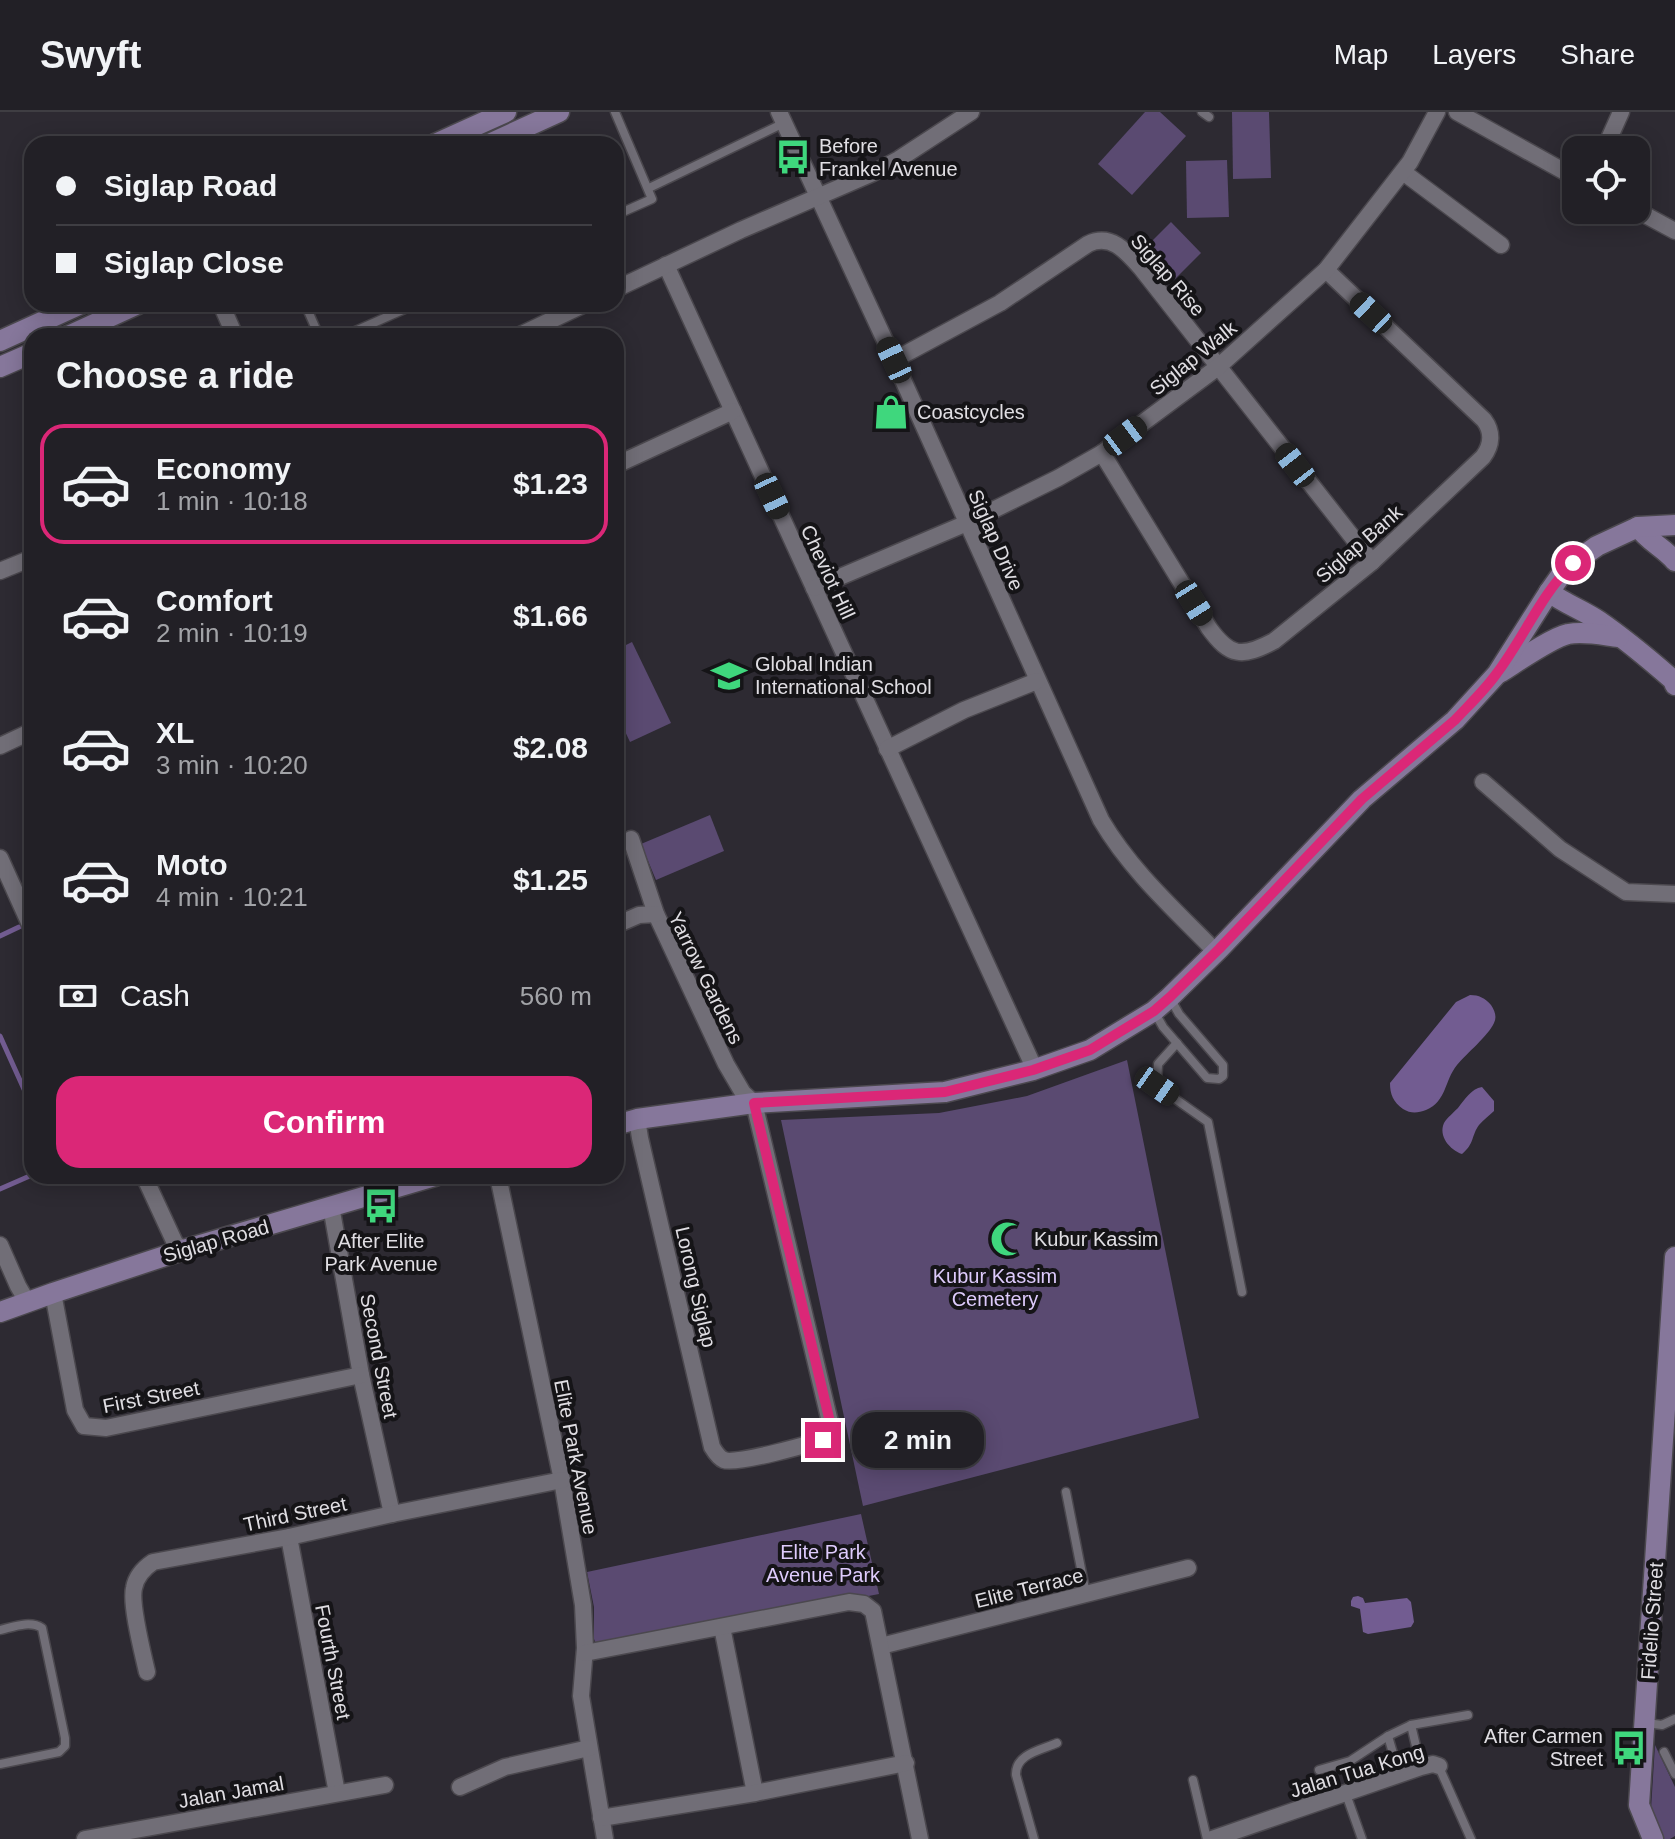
<!DOCTYPE html>
<meta charset="utf-8">
<style>
:root{--surface:#222026;--page:#2a282e;--text:#f1f3f6;--muted:#a2a3a7;--line:#3f3e43;--accent:#db2777}
body{margin:0;font-family:Helvetica,sans-serif;background:var(--page);color:var(--text);height:100vh;display:flex;flex-direction:column;font-size:30px;white-space:nowrap}
*{box-sizing:border-box;margin:0}
p{font-size:26px;color:var(--muted)}
.icon{flex:none;width:44px;height:44px;fill:none;stroke:currentColor;stroke-width:2;stroke-linecap:round;stroke-linejoin:round}
.map{position:relative;flex:1;overflow:hidden}
.side{position:absolute;left:24px;top:216px;width:600px;height:856px;display:flex;flex-direction:column;background:var(--surface);border-radius:24px;box-shadow:0 4px 20px #0003,0 0 0 2px var(--line)}
.side>*{flex:none}
.banner{position:absolute;left:24px;top:24px;width:600px;height:176px;border-radius:24px;box-shadow:0 4px 20px #0003,0 0 0 2px var(--line);display:grid;align-content:center;height:176px;padding:0 32px;background:var(--surface)}
.buttons{position:absolute;left:1562px;top:24px;display:grid;gap:16px}
.buttons a{display:grid;place-items:center;width:88px;height:88px;border-radius:16px;background:var(--surface);box-shadow:0 4px 20px #0003,0 0 0 2px var(--line);font-size:40px}
.end{position:absolute;width:36px;height:36px;margin:-18px;border:10px solid #db2777;background:#fff;box-shadow:0 0 0 4px #fff}
.from{border-radius:50%}
.bubble{position:absolute;height:56px;border-radius:24px;background:var(--surface);box-shadow:0 4px 20px #0003,0 0 0 2px var(--line);font-size:26px;font-weight:800;line-height:56px;text-align:center}
.car{position:absolute;width:24px;height:48px;margin:-24px -12px;border-radius:10px;box-shadow:0 0 6px 2px #0007;background:linear-gradient(#222 24%,#8ab4d8 0 40%,#222 0 76%,#8ab4d8 0 86%,#222 0)}
.banner b{display:flex;align-items:center;gap:28px;height:76px;font-size:30px}
.banner b+b{border-top:2px solid var(--line)}
.banner i{width:20px;height:20px;background:var(--text)}
ul{padding:0;list-style:none}
li{display:flex;align-items:center;gap:24px;height:120px;margin:0 16px 12px;padding:0 16px;border:4px solid transparent;border-radius:24px}
li div{flex:1}
li b{display:block;font-size:30px}
li em{font-style:normal;font-weight:800}
li.current{border-color:var(--accent)}
li>.icon{width:72px;height:72px;stroke-width:1.5}
h2{padding:0 32px;font-size:36px;line-height:96px}
.pay{display:flex;align-items:center;gap:20px;height:88px;padding:0 32px;font-size:30px}
.pay p{margin-inline-start:auto}
.action{display:flex;gap:16px;margin-top:auto;padding:16px 32px}
.action a{flex:1;height:92px;border-radius:24px;background:var(--accent);color:#fff;font-size:32px;font-weight:800;line-height:92px;text-align:center}
header{display:flex;align-items:center;gap:48px;box-sizing:border-box;height:112px;padding:0 40px;background:var(--surface);border-bottom:2px solid var(--line)}
header strong{font-size:38px}
nav{display:flex;gap:44px;margin-inline-start:auto;font-size:28px}
.map>svg:first-child{display:block}
</style>
<header>
<strong>Swyft</strong>
<nav><a>Map</a><a>Layers</a><a>Share</a></nav>
</header>
<div class="map">
<svg width="1675" height="1727" viewBox="0 0 1675 1727">
<rect width="100%" height="100%" fill="#2d2a32"/>
<g fill="#5a4a71">
<path d="M1145,0H1160L1186,24L1132,83L1098,52Z"/>
<path d="M1232,0H1269L1271,66L1233,67Z"/>
<path d="M1227,48L1229,105L1187,106L1186,49Z"/>
<path d="M1171,110L1201,141L1173,169L1143,138Z"/>
<path d="M632,530L671,611L630,630L616,600V538Z"/>
<path d="M710,703L724,739L656,768L641,732Z"/>
<path d="M1127,948L1199,1306L863,1394L781,1008L939,1001L1027,984Z"/>
<path d="M861,1402L879,1482L607,1534L596,1532L594,1527V1495L587,1460Z"/>
<path d="M1655,1633L1675,1675V1724L1670,1727H1656L1650,1713Z"/>
</g>
<g fill="#725c91">
<path d="M1470,883C1479,883 1485,886 1491,893C1495,899 1497,905 1494,911C1488,924 1467,941 1457,953C1444,969 1447,989 1426,998C1418,1001 1411,1002 1403,997C1393,990 1390,982 1390,971L1456,890Z"/>
<path d="M1482,975L1494,989V999C1489,1004 1483,1008 1479,1013C1471,1024 1475,1031 1462,1042C1450,1038 1438,1024 1444,1011C1447,1006 1454,1000 1458,996C1465,987 1471,977 1482,975Z"/>
<path d="M1358,1484L1363,1486L1365,1491L1407,1486L1411,1490L1414,1510L1411,1515L1368,1522L1363,1520L1360,1497L1351,1494V1489L1353,1485Z"/>
</g>
<g fill="none" stroke-linecap="round" stroke-linejoin="round">
<g stroke="#725c91" stroke-width="5">
<path d="M0,824L19,815"/>
<path d="M0,924L32,995"/>
<path d="M0,1077L32,1063"/>
</g>
<g stroke="#4b484e" stroke-width="11">
<g id="lane">
<path d="M615,0L652,87L616,103"/>
<path d="M1202,0L1209,5"/>
<path d="M649,76L784,11"/>
<path d="M305,192L319,224"/>
<path d="M344,224L416,192"/>
<path d="M16,782L32,774"/>
<path d="M1155,901L1163,915L1207,966L1219,967L1223,964V953L1179,902L1170,886"/>
<path d="M1177,931L1158,952L1157,974L1208,1010L1242,1180"/>
<path d="M1066,1380L1086,1482"/>
<path d="M0,1518C13,1515 30,1508 42,1516L65,1626V1634L59,1640L0,1652"/>
<path d="M1646,1611L1662,1613L1675,1607"/>
<path d="M1411,1613L1421,1655"/>
<path d="M1388,1624L1399,1662"/>
<path d="M1664,1640L1675,1662"/>
<path d="M1439,1655L1471,1727"/>
<path d="M1319,1658L1350,1649L1388,1624L1411,1613L1468,1603"/>
<path d="M1193,1668L1207,1727"/>
<path d="M1346,1682L1362,1727"/>
<path d="M1034,1727L1016,1663C1015,1642 1041,1638 1057,1631"/>
</g>
</g>
<g stroke="#4b484e" stroke-width="19">
<g id="street">
<path d="M779,0L894,248L1101,708C1131,759 1175,798 1216,840L1219,837"/>
<path d="M1457,0L1576,66"/>
<path d="M1604,38L1621,0"/>
<path d="M1403,60L1501,133"/>
<path d="M1636,98L1675,119"/>
<path d="M666,153L1031,949L1033,958"/>
<path d="M616,177L741,118L873,61L899,47L971,0"/>
<path d="M221,192L235,224"/>
<path d="M518,224L585,192"/>
<path d="M894,248L1000,191L1088,132C1111,121 1126,139 1141,156L1372,450"/>
<path d="M1102,341L1209,516C1230,545 1242,546 1274,529L1372,450L1483,345C1492,333 1493,320 1484,308L1326,158"/>
<path d="M616,353L733,299"/>
<path d="M0,459L32,446"/>
<path d="M814,476L967,411L1058,366L1102,341L1218,255L1326,158L1410,50L1437,0"/>
<path d="M0,634L32,619"/>
<path d="M887,637L964,598L1037,569"/>
<path d="M1483,670L1560,737L1626,780L1675,782"/>
<path d="M631,727L656,802L726,952L743,981L754,991L830,1310V1321L828,1325C815,1331 736,1353 724,1348C719,1346 715,1340 712,1335L640,1026L637,1007"/>
<path d="M0,746L32,817"/>
<path d="M616,813L639,803L656,802"/>
<path d="M144,1064L175,1131L183,1138"/>
<path d="M498,1064L562,1368L583,1493L585,1536L581,1584L605,1727"/>
<path d="M331,1094L361,1263L392,1402"/>
<path d="M0,1133L18,1174L28,1191"/>
<path d="M53,1181L75,1298L84,1314L106,1316L361,1263"/>
<path d="M289,1425L337,1681"/>
<path d="M722,1515L755,1681"/>
<path d="M881,1534L1188,1456"/>
<path d="M585,1541L849,1490L864,1492L873,1499L920,1727"/>
<path d="M147,1560C143,1542 130,1492 134,1476C136,1465 144,1456 153,1450L289,1425L392,1402L562,1368"/>
<path d="M460,1675L505,1655L589,1636"/>
<path d="M601,1706L755,1681L906,1651"/>
<path d="M85,1727L385,1673"/>
<path d="M1212,1727L1421,1655L1433,1652L1439,1654"/>
</g>
</g>
<g stroke="#4b484e" stroke-width="23">
<g id="secondary">
<path d="M435,32L506,0"/>
<path d="M489,32L559,0"/>
<path d="M68,224L138,192"/>
<path d="M0,229L81,192"/>
<path d="M0,255L32,241"/>
<path d="M1638,415C1648,429 1664,436 1675,449"/>
<path d="M1549,480C1565,492 1583,498 1599,509C1625,527 1649,547 1673,568L1675,573"/>
<path d="M1501,560C1517,550 1551,526 1568,522C1584,519 1602,523 1619,525"/>
<path d="M616,1013L637,1007L754,991L945,980L1033,958L1090,938L1154,899L1170,885L1219,837L1362,687L1455,608L1497,562L1549,480L1561,463L1573,451L1597,434L1638,415L1675,413"/>
<path d="M0,1200L53,1181L183,1138L435,1064"/>
<path d="M1653,1727L1639,1693L1675,1145"/>
</g>
</g>
<use href="#lane" stroke="#716e77" stroke-width="8"/>
<use href="#street" stroke="#716e77" stroke-width="16"/>
<use href="#secondary" stroke="#86779b" stroke-width="20"/>
</g>
<g fill="none" stroke-linecap="round" stroke-linejoin="round">
<path stroke="#db2777" stroke-width="10" d="M823,1328C831,1323 831,1319 830,1310L754,991L945,980L1033,958L1090,938L1154,899L1170,885L1219,837L1362,687L1455,608C1469,593 1485,578 1497,561C1524,525 1541,483 1573,451"/>
</g>
<defs>
<g id="bus-bare" transform="scale(2.76)"><path d="M-5-6H5V4H4V6H2V4H-2V6H-4V4H-5ZM-3.5-4V0h7V-4ZM-3.5 1.2v1.5H-2V1.2ZM2 1.2v1.5H3.5V1.2Z" fill="#3fd77d" stroke="#151417" stroke-width="2.5" paint-order="stroke"/></g>
<g id="shop-bare" transform="scale(2.76)"><path d="M-5-2.5h2.3a2.7 3.5 0 0 1 5.4 0H5L5.5 6h-11ZM-1.5-2.5h3a1.5 2.3 0 0 0-3 0Z" fill="#3fd77d" stroke="#151417" stroke-width="2.5" paint-order="stroke"/></g>
<g id="school-bare" transform="scale(2.76)"><path d="M0-5L7-2L0 1L-7-2ZM-4 1L0 2.5L4 1V4Q0 6-4 4Z" fill="#3fd77d" stroke="#151417" stroke-width="2.5" paint-order="stroke"/></g>
<g id="mosque-bare" transform="scale(2.76)"><path d="M3.5-4.9A6 6 0 1 0 3.5 4.9A5 5 0 1 1 3.5-4.9Z" fill="#3fd77d" stroke="#151417" stroke-width="2.5" paint-order="stroke"/></g>
</defs>
<g fill-rule="evenodd">
<use href="#bus-bare" x="793" y="45"/>
<use href="#shop-bare" x="891" y="300"/>
<use href="#school-bare" x="729" y="564"/>
<use href="#bus-bare" x="381" y="1094"/>
<use href="#mosque-bare" x="1008" y="1127"/>
<use href="#bus-bare" x="1629" y="1636"/>
</g>
<g text-anchor="middle" dominant-baseline="central" stroke-width="8" stroke-linejoin="round" paint-order="stroke">
<g font-size="20" fill="#e0dee3" stroke="#151417" text-anchor="start">
<text x="819" y="34">Before<tspan x="819" dy="23">Frankel Avenue</tspan></text>
<text x="917" y="300">Coastcycles</text>
<text x="755" y="552">Global Indian<tspan x="755" dy="23">International School</tspan></text>
<text x="1034" y="1127">Kubur Kassim</text>
<text x="381" y="1129" text-anchor="middle">After Elite<tspan x="381" dy="23">Park Avenue</tspan></text>
<text x="1603" y="1624" text-anchor="end">After Carmen<tspan x="1603" dy="23">Street</tspan></text>
</g>
<g font-size="20" fill="#e0dee3" stroke="#151417">
<text transform="translate(1168 163) rotate(49)">Siglap Rise</text>
<text transform="translate(1193 246) rotate(-39)">Siglap Walk</text>
<text transform="translate(996 428) rotate(66)">Siglap Drive</text>
<text transform="translate(1359 432) rotate(-41)">Siglap Bank</text>
<text transform="translate(828 460) rotate(65)">Cheviot Hill</text>
<text transform="translate(706 866) rotate(64)">Yarrow Gardens</text>
<text transform="translate(216 1129) rotate(-16)">Siglap Road</text>
<text transform="translate(696 1175) rotate(77)">Lorong Siglap</text>
<text transform="translate(379 1244) rotate(79)">Second Street</text>
<text transform="translate(151 1285) rotate(-11)">First Street</text>
<text transform="translate(576 1345) rotate(79)">Elite Park Avenue</text>
<text transform="translate(295 1402) rotate(-12)">Third Street</text>
<text transform="translate(1029 1476) rotate(-14)">Elite Terrace</text>
<text transform="translate(1652 1509) rotate(-86)">Fidelio Street</text>
<text transform="translate(333 1550) rotate(79)">Fourth Street</text>
<text transform="translate(1357 1659) rotate(-17)">Jalan Tua Kong</text>
<text transform="translate(231 1680) rotate(-10)">Jalan Jamal</text>
</g>
<g font-size="20" fill="#decbfc" stroke="#151417">
<text x="995" y="1164">Kubur Kassim<tspan x="995" dy="23">Cemetery</tspan></text>
<text x="823" y="1440">Elite Park<tspan x="823" dy="23">Avenue Park</tspan></text>
</g>
</g>
</svg>
<div class="buttons">
<a><svg class="icon" aria-label="locate" viewBox="0 0 24 24"><circle cx="12" cy="12" r="6"/><path d="M12 2v4M12 18v4M2 12h4M18 12h4"/></svg></a>
</div>
<i class="end from" style="left:1573px;top:451px"></i>
<i class="end" style="left:823px;top:1328px"></i>
<div class="bubble" style="left:852px;top:1300px;width:132px">2 min</div>
<i class="car" style="left:1371px;top:201px;rotate:313deg"></i>
<i class="car" style="left:894px;top:248px;rotate:335deg"></i>
<i class="car" style="left:1125px;top:324px;rotate:53deg"></i>
<i class="car" style="left:1295px;top:353px;rotate:322deg"></i>
<i class="car" style="left:772px;top:384px;rotate:155deg"></i>
<i class="car" style="left:1194px;top:491px;rotate:148deg"></i>
<i class="car" style="left:1157px;top:974px;rotate:125deg"></i>
<div class="banner">
<b><i class="from"></i>Siglap Road</b>
<b><i></i>Siglap Close</b>
</div>
<section class="side">
<h2>Choose a ride</h2>
<ul>
<li class="current"><svg class="icon" aria-label="car" viewBox="0 0 24 24"><path d="M5 17H2v-5l4-1 3-4h7l3 4 3 1v5h-3M9 17h6M6 11h13"/><circle cx="7" cy="17" r="2"/><circle cx="17" cy="17" r="2"/></svg><div><b>Economy</b><p>1 min · 10:18</p></div><em>$1.23</em></li>
<li><svg class="icon" aria-label="car" viewBox="0 0 24 24"><path d="M5 17H2v-5l4-1 3-4h7l3 4 3 1v5h-3M9 17h6M6 11h13"/><circle cx="7" cy="17" r="2"/><circle cx="17" cy="17" r="2"/></svg><div><b>Comfort</b><p>2 min · 10:19</p></div><em>$1.66</em></li>
<li><svg class="icon" aria-label="car" viewBox="0 0 24 24"><path d="M5 17H2v-5l4-1 3-4h7l3 4 3 1v5h-3M9 17h6M6 11h13"/><circle cx="7" cy="17" r="2"/><circle cx="17" cy="17" r="2"/></svg><div><b>XL</b><p>3 min · 10:20</p></div><em>$2.08</em></li>
<li><svg class="icon" aria-label="car" viewBox="0 0 24 24"><path d="M5 17H2v-5l4-1 3-4h7l3 4 3 1v5h-3M9 17h6M6 11h13"/><circle cx="7" cy="17" r="2"/><circle cx="17" cy="17" r="2"/></svg><div><b>Moto</b><p>4 min · 10:21</p></div><em>$1.25</em></li>
</ul>
<div class="pay"><svg class="icon" aria-label="cash" viewBox="0 0 24 24"><path d="M3 7h18v10H3z"/><circle cx="12" cy="12" r="2"/></svg>Cash<p>560 m</p></div>
<div class="action"><a>Confirm</a></div>
</section>
</div>
